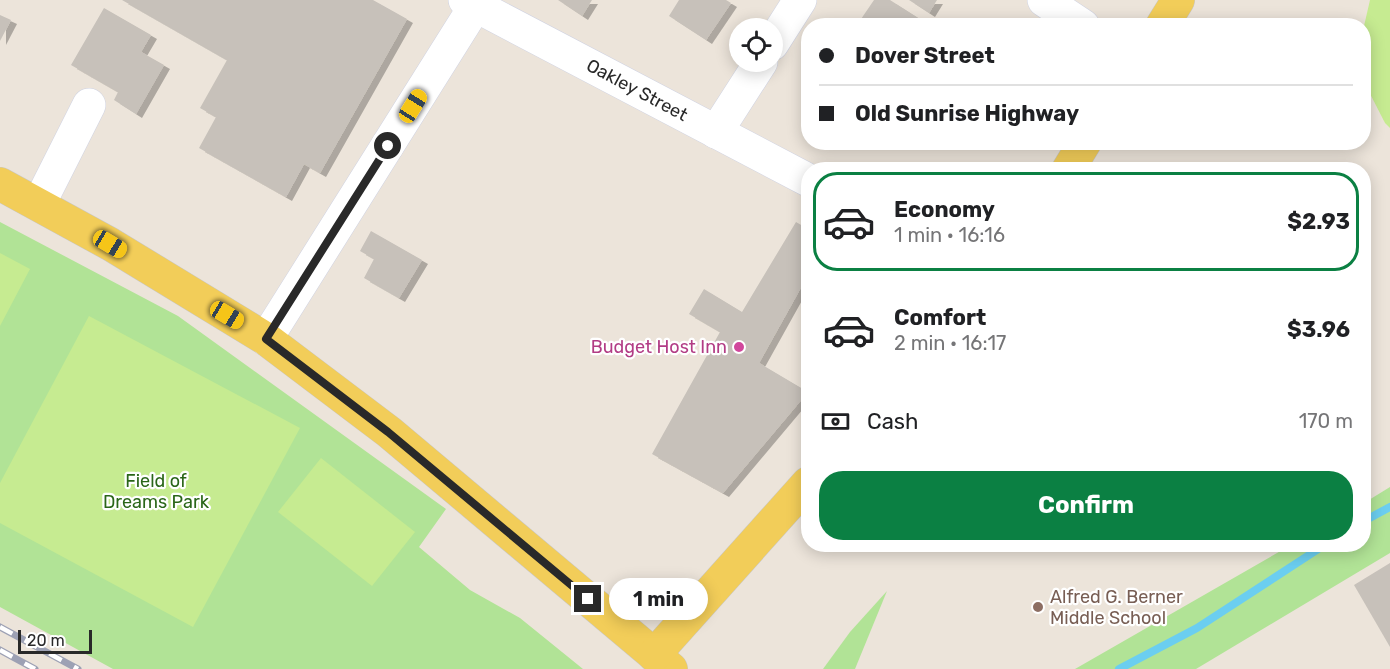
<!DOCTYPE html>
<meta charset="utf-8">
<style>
:root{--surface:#fff;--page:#f2f2f2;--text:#202124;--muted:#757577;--line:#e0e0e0;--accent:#0b8043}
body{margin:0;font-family:Rubik,sans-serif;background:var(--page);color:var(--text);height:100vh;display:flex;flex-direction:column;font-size:22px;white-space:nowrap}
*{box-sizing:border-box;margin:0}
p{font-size:20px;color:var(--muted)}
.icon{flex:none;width:33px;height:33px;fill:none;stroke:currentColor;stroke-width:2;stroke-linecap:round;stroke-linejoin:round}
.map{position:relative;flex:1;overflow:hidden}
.side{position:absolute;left:801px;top:162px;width:570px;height:390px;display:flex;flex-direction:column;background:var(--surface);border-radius:24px;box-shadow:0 3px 15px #0003}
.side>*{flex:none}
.top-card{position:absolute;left:801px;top:18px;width:570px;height:132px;border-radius:24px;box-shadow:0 3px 15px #0003;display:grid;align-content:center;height:132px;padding:0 18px;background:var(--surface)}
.buttons{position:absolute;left:729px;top:18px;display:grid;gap:12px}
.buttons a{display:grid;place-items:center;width:54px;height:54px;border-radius:50%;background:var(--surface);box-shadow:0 3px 15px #0003;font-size:30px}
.scale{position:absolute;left:18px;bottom:15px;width:74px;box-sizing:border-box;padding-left:6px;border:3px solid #292929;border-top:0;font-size:16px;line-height:21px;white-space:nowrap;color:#292929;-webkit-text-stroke:4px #fff;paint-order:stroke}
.end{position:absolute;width:27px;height:27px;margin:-14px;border:8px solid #292929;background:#fff;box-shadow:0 0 0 3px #fff}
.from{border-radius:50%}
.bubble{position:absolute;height:42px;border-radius:21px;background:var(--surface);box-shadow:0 3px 15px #0003;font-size:20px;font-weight:700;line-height:42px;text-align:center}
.car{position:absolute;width:18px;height:36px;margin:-18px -9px;border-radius:8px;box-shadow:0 0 4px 2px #0007;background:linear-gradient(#f5c518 24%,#345 0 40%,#f5c518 0 76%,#345 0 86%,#f5c518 0)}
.top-card b{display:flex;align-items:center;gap:21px;height:57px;font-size:22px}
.top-card b+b{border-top:2px solid var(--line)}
.top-card i{width:15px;height:15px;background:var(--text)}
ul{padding:10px 0 0;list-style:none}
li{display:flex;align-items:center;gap:18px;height:99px;margin:0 12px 9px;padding:0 6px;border:3px solid transparent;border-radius:24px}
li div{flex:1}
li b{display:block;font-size:22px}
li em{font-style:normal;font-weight:700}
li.selected{border-color:var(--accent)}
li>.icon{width:54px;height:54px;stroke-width:1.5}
.pay{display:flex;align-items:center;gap:15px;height:66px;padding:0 18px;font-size:22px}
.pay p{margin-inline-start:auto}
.cta{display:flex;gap:12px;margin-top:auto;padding:12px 18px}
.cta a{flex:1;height:69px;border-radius:24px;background:var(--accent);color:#fff;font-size:24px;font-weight:700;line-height:69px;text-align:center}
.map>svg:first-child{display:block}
</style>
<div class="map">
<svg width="1390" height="669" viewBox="0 0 1390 669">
<defs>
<filter id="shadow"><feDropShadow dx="6" dy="4" stdDeviation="0" flood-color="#0004"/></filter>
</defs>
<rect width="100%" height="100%" fill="#ece4da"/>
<g fill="#b1e396">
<path d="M0,222L178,316L446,509L419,547L470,590L520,618L583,669H113L0,607Z"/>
<path d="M1390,487V553L1196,669H1075L1291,545L1364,544V503Z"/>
<path d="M887,591L855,669H823L850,632Z"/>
</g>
<g fill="#c6eb91">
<path d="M1370,0H1390V128L1385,123L1365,84L1364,26Z"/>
<path d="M0,253L30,269L0,326Z"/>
<path d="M89,316L300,428L193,627L0,523V483Z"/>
<path d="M321,458L415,532L372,586L278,512Z"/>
</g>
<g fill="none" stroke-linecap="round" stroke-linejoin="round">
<g stroke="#6bcef0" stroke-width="8">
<path d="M1364,521L1390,507"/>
<path d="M1119,669L1197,628L1326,544"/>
</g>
</g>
<g fill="#c7c1ba" filter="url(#shadow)">
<path d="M122,0H373L407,19L320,173L304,164L286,197L199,148L216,117L200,108L227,60Z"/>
<path d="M558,0H592L582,16Z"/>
<path d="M679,0H726L731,3L706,40L669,16Z"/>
<path d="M874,0H890L923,21L920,26H864L859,22Z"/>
<path d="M909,0H937L929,13Z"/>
<path d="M104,8L151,35L141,52L164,65L136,114L114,100L118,92L71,65Z"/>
<path d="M0,15L11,20L0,41Z"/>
<path d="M796,222L808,229V275L759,363L808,392L723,493L652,454L720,332L689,314L704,289L742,312Z"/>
<path d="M371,231L422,260L399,298L364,278L374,259L360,251Z"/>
<path d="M1390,563V647L1354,585Z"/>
</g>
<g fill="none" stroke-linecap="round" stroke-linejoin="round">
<g stroke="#d0d3e2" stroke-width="34">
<g id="minor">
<path d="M465,0L808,180"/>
<path d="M1044,0L1083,26"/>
<path d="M772,44L800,0"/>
<path d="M716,132L761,62"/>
<path d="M39,204L89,105"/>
<path d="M266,339L479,0"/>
</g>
</g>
<g stroke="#c7c7c7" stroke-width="34">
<g id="major">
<path d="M1162,26L1178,0"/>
<path d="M1068,170L1085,142"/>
<path d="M0,184L110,244L266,339L389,432L671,669"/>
<path d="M654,655L808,483"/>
</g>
</g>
<use href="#minor" stroke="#fff" stroke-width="33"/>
<use href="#major" stroke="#f2cd59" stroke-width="33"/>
<g stroke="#9da1b4" stroke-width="7">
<g id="rail">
<path d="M0,627L78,669"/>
<path d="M0,650L35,669"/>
</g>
</g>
<use href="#rail" stroke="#fff" stroke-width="4.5" stroke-dasharray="14" stroke-linecap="butt"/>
</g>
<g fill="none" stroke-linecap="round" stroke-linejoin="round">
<path stroke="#292929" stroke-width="8" d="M388,146L266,339L388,432L588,599"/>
</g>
<circle fill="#d1479c" stroke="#fff" stroke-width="2" cx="739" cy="347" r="6"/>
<circle fill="#8d6e63" stroke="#fff" stroke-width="2" cx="1038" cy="607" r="6"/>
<g text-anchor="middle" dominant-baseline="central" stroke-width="4.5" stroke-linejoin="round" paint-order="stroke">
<g font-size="18" fill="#292929" stroke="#fff">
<text transform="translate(637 90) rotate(28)">Oakley Street</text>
</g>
<g font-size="18" fill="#b23c85" stroke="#fff" text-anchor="end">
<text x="727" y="347">Budget Host Inn</text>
</g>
<g font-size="18" fill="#2a6619" stroke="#fff">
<text x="156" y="481">Field of<tspan x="156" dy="21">Dreams Park</tspan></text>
</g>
<g font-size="18" fill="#785e54" stroke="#fff" text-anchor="start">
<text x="1050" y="597">Alfred G. Berner<tspan x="1050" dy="21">Middle School</tspan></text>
</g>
</g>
</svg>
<div class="buttons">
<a><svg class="icon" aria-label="locate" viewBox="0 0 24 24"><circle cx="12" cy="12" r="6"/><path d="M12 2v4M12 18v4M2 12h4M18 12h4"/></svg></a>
</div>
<div class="scale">20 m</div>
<i class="end from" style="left:388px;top:146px"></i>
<i class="end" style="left:588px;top:599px"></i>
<div class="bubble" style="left:609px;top:578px;width:99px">1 min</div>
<i class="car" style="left:413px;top:106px;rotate:32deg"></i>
<i class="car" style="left:110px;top:244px;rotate:121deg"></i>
<i class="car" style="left:227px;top:315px;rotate:121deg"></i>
<div class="top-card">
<b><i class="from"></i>Dover Street</b>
<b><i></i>Old Sunrise Highway</b>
</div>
<section class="side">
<ul>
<li class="selected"><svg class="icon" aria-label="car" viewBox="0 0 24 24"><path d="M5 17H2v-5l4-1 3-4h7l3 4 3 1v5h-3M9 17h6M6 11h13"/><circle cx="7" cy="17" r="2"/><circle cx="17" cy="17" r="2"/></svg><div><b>Economy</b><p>1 min · 16:16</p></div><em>$2.93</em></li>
<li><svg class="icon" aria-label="car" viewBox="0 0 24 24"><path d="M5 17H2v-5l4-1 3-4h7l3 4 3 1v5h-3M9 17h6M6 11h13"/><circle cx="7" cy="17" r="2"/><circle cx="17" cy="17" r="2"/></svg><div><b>Comfort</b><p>2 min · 16:17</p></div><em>$3.96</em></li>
</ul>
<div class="pay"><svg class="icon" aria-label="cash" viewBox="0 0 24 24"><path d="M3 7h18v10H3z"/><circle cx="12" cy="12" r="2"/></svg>Cash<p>170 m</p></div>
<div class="cta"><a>Confirm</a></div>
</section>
</div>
